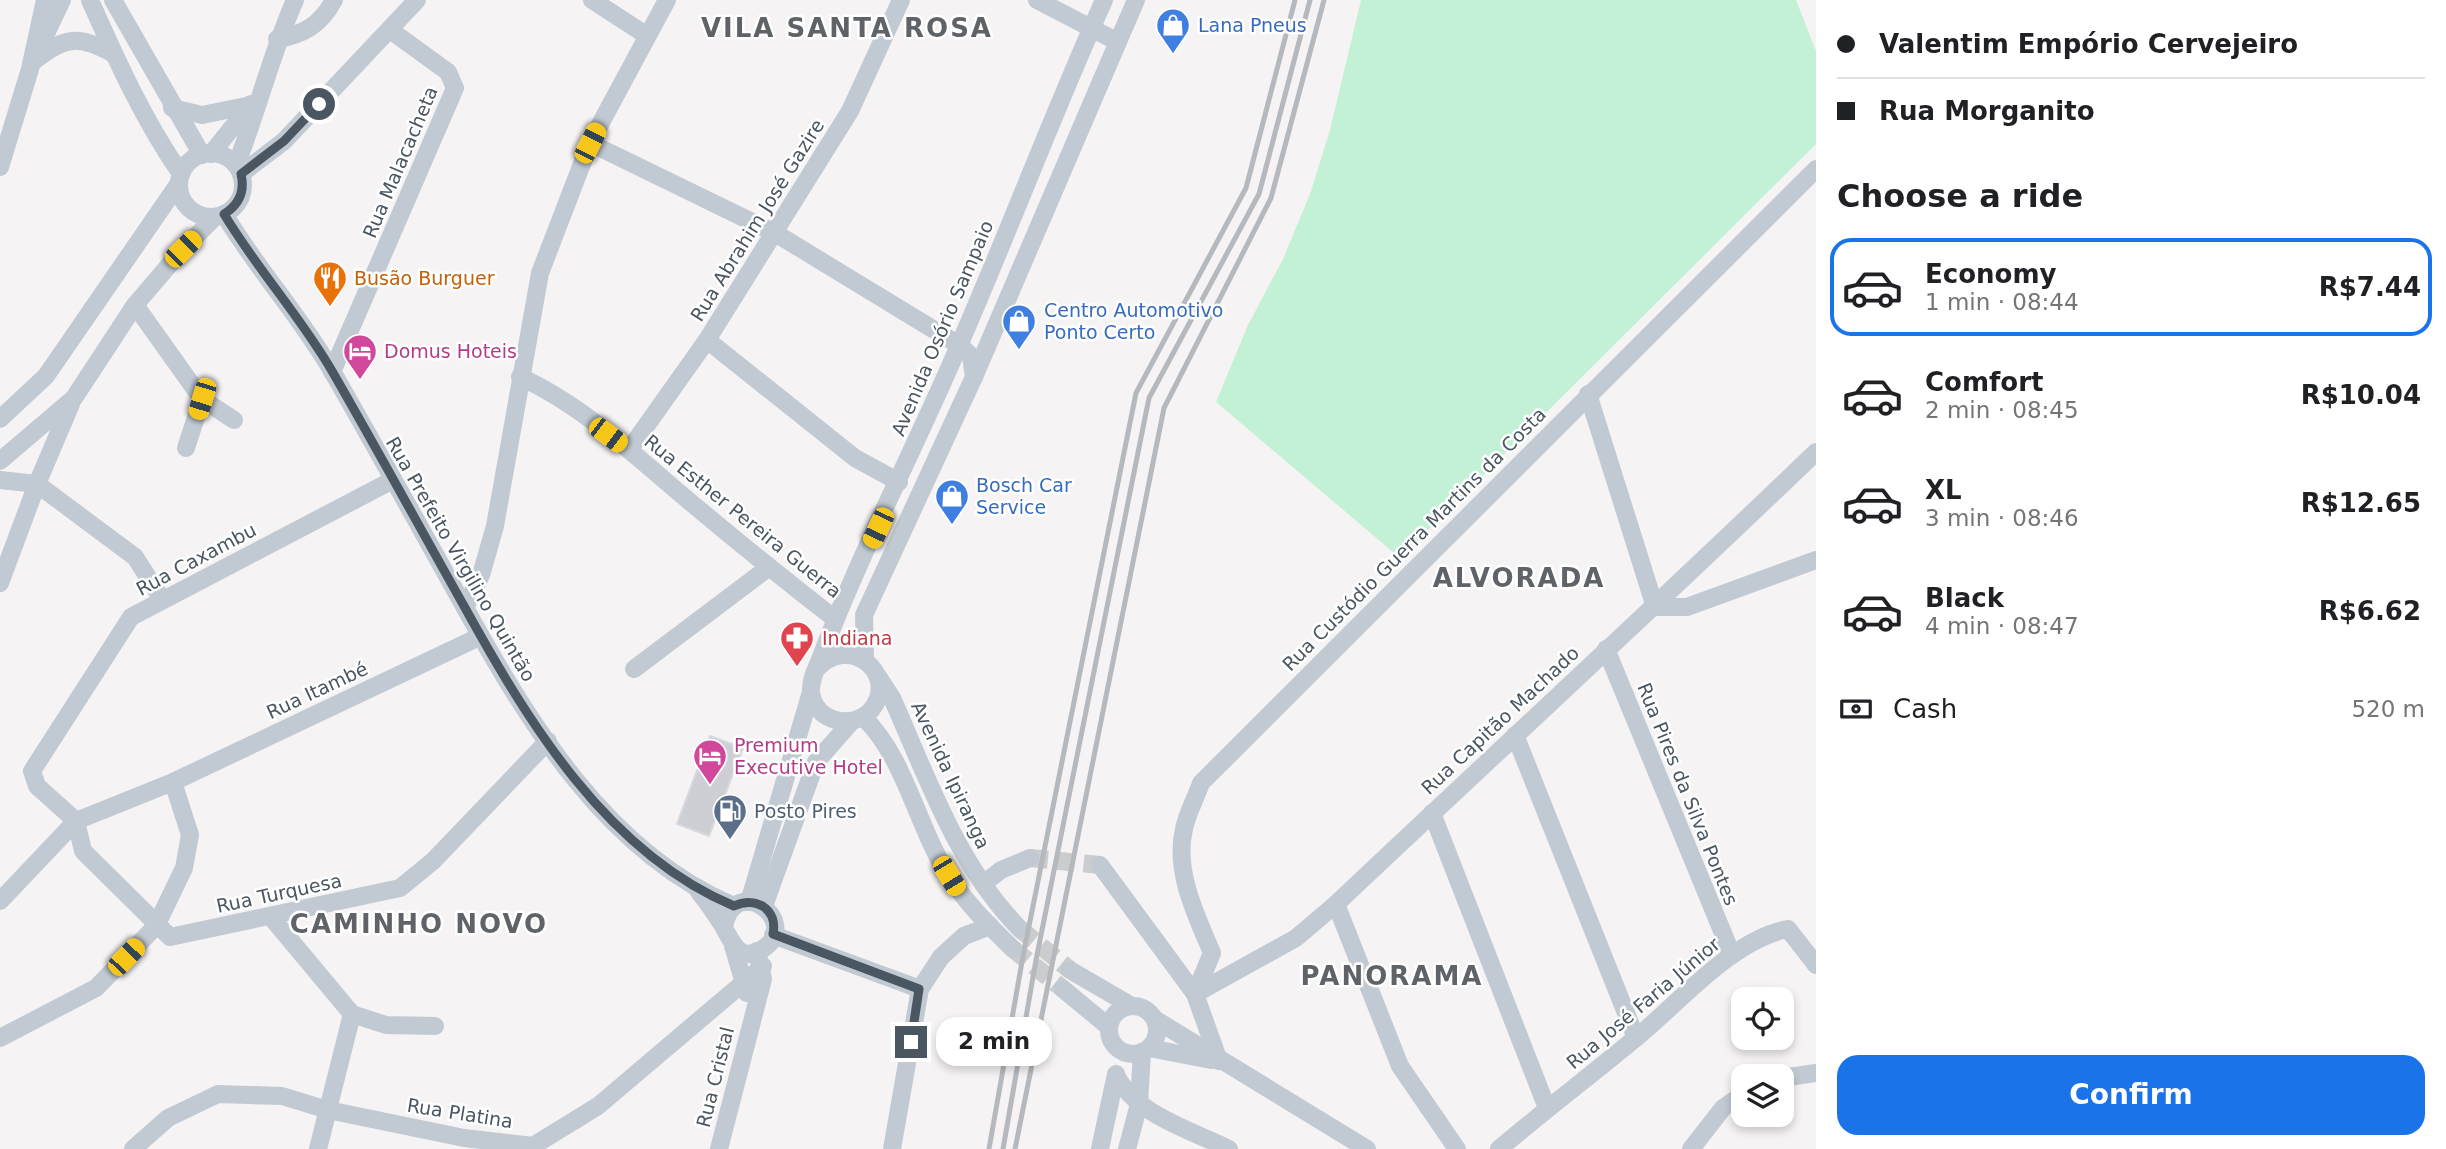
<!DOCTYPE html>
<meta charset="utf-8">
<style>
:root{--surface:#fff;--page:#f2f2f2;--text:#202124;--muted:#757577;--line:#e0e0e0;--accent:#1a73e8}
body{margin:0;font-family:"DejaVu Sans",sans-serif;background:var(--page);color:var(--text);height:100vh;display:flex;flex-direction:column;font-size:26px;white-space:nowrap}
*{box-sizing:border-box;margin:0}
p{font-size:23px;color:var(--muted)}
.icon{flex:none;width:38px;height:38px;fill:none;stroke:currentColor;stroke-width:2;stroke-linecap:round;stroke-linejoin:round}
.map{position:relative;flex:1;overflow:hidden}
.details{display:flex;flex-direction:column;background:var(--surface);width:630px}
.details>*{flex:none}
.guide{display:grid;align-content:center;height:154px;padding:0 21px;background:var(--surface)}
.buttons{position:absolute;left:1731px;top:987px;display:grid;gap:14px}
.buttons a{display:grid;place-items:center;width:63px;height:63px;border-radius:14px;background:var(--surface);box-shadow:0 4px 10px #0003;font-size:35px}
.end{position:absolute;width:32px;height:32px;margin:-16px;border:9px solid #4a5661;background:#fff;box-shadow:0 0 0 4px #fff}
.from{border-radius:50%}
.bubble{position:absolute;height:49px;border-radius:21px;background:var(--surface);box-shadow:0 4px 10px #0003;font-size:23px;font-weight:700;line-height:49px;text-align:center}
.car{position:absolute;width:21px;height:42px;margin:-21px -10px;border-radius:9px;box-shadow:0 0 5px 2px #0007;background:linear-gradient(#f5c518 24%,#345 0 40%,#f5c518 0 76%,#345 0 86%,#f5c518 0)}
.guide b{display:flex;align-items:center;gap:24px;height:66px;font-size:26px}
.guide b+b{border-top:2px solid var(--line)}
.guide i{width:18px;height:18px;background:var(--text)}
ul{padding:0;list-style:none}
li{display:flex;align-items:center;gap:21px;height:98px;margin:0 14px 10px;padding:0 7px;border:4px solid transparent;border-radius:21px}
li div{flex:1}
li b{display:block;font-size:26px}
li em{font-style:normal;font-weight:700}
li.on{border-color:var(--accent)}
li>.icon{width:63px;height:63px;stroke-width:1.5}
h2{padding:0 21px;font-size:32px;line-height:84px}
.pay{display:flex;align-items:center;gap:18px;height:77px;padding:0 21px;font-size:26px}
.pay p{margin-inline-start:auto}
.primary-button{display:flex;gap:14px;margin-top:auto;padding:14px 21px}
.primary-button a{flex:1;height:80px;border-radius:21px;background:var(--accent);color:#fff;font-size:28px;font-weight:700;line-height:80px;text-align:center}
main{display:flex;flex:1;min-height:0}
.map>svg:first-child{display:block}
</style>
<main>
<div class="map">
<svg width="1816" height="1149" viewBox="0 0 1816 1149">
<rect width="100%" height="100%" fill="#f5f3f3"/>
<path fill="#c3f1d5" d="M1361,0H1796L1816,51V144L1400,558L1216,402L1248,325L1283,259L1310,194L1330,130Z"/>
<path fill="#cdcfd5" stroke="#d7d9de" stroke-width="2" d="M710,736L743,748L709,836L677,824Z"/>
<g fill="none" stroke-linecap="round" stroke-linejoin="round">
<g stroke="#caccce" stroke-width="18" stroke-dasharray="18 9" stroke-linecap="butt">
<path d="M1030,858L1100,865"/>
<path d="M1020,929L1070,970"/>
<path d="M1013,949L1063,989"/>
</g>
<g stroke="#c1cad2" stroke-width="18">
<path d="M90,0C116,59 144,121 181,174"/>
<path d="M113,0L202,155"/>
<path d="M592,0L646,35"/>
<path d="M1037,0L1118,42"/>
<path d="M277,39C304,35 321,24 334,0"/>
<path d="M43,40L62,0"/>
<path d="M34,61C67,36 77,35 114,54"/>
<path d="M172,108L202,115L251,105"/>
<path d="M590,143L775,233L959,345L971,356L974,377"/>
<circle cx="211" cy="185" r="32"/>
<path d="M211,154L251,104"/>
<path d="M236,165C258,111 271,54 295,0"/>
<path d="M0,167L30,69L45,0"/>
<path d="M241,174L284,141L417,0"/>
<path d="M224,214C257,269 300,316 332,371C377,449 420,528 464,606C528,722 607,853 734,906"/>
<path d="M135,305L202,399L186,448"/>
<path d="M707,340L855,458L899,482"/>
<path d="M332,372L455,88L448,72L390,30"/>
<path d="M520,377C578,403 628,449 676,490C728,534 781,577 835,619"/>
<path d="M1588,394L1655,607"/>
<path d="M202,399L234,420"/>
<path d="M0,419L46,376L179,183"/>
<path d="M629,450L707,340L850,111L901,0"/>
<path d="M0,461L74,398L135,305L183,249L215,217"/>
<path d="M0,480L37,484"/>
<path d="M37,484L135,557L162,599"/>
<path d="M0,583L37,484L71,404"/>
<path d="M1655,607H1687L1816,560"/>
<path d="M465,608L481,575L495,526L540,273L590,143L667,0"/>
<path d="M1606,649L1732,955"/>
<path d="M865,660L864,615L974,377L1136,0"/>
<path d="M634,669L768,568"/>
<path d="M815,671C848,631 899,674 872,709C854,731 814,722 811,692C810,682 815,671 819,662C858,558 910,458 954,357C1006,239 1051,118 1104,0"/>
<path d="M877,675L892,698C928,779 957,865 1020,929"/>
<path d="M863,717C902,754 915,816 941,863C960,897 985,922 1013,949"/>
<path d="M1515,735L1636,1038"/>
<path d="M1432,813L1547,1108"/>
<path d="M76,821L83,851L170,937L400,888L433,861L548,741"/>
<path d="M76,821L37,786L32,771L131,617L391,481"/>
<path d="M1100,865L1195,994L1219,1061"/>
<path d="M983,884L1001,870L1030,858"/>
<path d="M699,892C707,902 714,912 721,923C731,938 738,966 764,948C802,921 734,871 724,927"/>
<path d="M0,901L76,821L173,782L479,637"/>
<path d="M749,902L811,692"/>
<path d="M1336,904L1400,1066L1457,1149"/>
<path d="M764,906L816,762L852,721"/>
<path d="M271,917L352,1014L386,1025L435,1026"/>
<path d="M773,935L920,989"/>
<path d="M733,946L747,993"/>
<path d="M1070,970L1130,1005"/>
<path d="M1063,989L1109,1027"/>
<path d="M1195,994L1212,953C1196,915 1174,871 1184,829C1187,813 1196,798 1201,783L1816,169"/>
<path d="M1195,994L1296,938L1336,904C1496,753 1658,604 1816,452"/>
<circle cx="1133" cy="1030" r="24"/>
<path d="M1156,1020L1367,1149"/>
<path d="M0,1038L96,988L156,926L184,868L190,835L173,782"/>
<path d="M1149,1048L1211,1060"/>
<path d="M1116,1075C1136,1115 1191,1130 1229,1149"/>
<path d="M1782,1078L1816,1073"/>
<path d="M133,1149L168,1118L218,1094L282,1096L328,1110L464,1138L533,1146L598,1106L763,966"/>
<path d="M318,1149L352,1014"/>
<path d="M719,1149L763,979L757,951"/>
<path d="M892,1149L920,989L941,957L964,936L990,926"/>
<path d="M1100,1149L1116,1074"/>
<path d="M1127,1149L1139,1104L1142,1052"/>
<path d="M1499,1149C1544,1111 1591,1075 1637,1037C1680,1002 1733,939 1788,929L1816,965"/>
<path d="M1691,1149L1723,1108L1743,1094"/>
</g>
<g stroke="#b5b8bd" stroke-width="5">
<path d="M989,1149L1023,956L1136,393L1246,188L1295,0"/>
<path d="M1003,1149L1036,960L1149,398L1259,194L1310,0"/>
<path d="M1015,1149L1164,408L1271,198L1324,0"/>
</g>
</g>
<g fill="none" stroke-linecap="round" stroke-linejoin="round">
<path stroke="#4a5661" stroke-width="9" d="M319,104L284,141L241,174C245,191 240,204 224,214C257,269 300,316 332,371C377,449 420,528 464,606C528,722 607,853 734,906C756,896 778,909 773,934L919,989L911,1042"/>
</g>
<defs>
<g id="shop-pin" transform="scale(1.75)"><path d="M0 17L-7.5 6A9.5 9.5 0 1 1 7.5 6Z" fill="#3f7fe0" stroke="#fff"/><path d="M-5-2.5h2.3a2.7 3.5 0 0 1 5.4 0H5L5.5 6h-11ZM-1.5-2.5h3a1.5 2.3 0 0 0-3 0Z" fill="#fff"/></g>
<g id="restaurant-pin" transform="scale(1.75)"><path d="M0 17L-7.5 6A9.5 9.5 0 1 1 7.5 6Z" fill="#e8710a" stroke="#fff"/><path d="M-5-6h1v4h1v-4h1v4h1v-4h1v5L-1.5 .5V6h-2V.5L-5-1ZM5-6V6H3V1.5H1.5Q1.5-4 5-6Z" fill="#fff"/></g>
<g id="hotel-pin" transform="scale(1.75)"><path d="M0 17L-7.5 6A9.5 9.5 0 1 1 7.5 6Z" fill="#d1479c" stroke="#fff"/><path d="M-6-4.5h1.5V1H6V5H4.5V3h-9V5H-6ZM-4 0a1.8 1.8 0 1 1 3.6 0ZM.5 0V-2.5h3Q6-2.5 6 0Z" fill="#fff"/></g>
<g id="pharmacy-pin" transform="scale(1.75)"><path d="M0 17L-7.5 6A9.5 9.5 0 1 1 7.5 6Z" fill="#e0444e" stroke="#fff"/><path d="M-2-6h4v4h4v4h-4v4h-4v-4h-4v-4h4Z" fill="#fff"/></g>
<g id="fuel-pin" transform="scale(1.75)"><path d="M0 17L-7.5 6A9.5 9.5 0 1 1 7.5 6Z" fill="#5c6f8a" stroke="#fff"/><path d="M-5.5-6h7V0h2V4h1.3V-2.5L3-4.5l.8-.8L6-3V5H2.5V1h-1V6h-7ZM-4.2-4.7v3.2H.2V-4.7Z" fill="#fff"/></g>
</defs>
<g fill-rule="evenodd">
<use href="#shop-pin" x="1173" y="25"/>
<use href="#restaurant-pin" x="330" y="278"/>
<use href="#shop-pin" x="1019" y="321"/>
<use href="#hotel-pin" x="360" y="351"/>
<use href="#shop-pin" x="952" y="496"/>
<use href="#pharmacy-pin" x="797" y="638"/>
<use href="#hotel-pin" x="710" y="756"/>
<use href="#fuel-pin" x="730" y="811"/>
</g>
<g text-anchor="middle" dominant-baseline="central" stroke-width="5" stroke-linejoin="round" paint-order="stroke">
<g font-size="19" fill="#366cbe" stroke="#fff" text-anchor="start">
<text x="1198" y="25">Lana Pneus</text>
<text x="1044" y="310">Centro Automotivo<tspan x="1044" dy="22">Ponto Certo</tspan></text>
<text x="976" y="485">Bosch Car<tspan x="976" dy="22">Service</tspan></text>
</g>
<g font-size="19" fill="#4a5661" stroke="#fff">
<text transform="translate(400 162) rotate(-67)">Rua Malacacheta</text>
<text transform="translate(757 220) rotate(-58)">Rua Abrahim José Gazire</text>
<text transform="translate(942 328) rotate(-67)">Avenida Osório Sampaio</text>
<text transform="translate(743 516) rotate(39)">Rua Esther Pereira Guerra</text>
<text transform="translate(1414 539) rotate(-45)">Rua Custódio Guerra Martins da Costa</text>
<text transform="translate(196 559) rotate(-28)">Rua Caxambu</text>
<text transform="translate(461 559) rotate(60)">Rua Prefeito Virgilino Quintão</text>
<text transform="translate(317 690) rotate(-25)">Rua Itambé</text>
<text transform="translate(1500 720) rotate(-43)">Rua Capitão Machado</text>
<text transform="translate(951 775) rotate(65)">Avenida Ipiranga</text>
<text transform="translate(1688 794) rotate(68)">Rua Pires da Silva Pontes</text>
<text transform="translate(279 893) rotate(-12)">Rua Turquesa</text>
<text transform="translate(1643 1003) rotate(-40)">Rua José Faria Júnior</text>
<text transform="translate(715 1077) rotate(-76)">Rua Cristal</text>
<text transform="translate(460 1113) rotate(9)">Rua Platina</text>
</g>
<g font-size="19" fill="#c56008" stroke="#fff" text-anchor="start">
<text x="354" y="278">Busão Burguer</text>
</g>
<g font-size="19" fill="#b23c85" stroke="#fff" text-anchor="start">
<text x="384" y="351">Domus Hoteis</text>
<text x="734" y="745">Premium<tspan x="734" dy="22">Executive Hotel</tspan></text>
</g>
<g font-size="19" fill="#be3a42" stroke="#fff" text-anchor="start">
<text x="822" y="638">Indiana</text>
</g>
<g font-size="19" fill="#4e5e75" stroke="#fff" text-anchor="start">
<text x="754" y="811">Posto Pires</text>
</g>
<g font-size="26" font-weight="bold" letter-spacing="2" fill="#5f6368" stroke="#fff">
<text x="847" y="28">VILA SANTA ROSA</text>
<text x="1519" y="578">ALVORADA</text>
<text x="419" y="924">CAMINHO NOVO</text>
<text x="1392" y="976">PANORAMA</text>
</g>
</g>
</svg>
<div class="buttons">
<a><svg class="icon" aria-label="locate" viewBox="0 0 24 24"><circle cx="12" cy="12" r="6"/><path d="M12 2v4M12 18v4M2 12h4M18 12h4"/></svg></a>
<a><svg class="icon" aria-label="layers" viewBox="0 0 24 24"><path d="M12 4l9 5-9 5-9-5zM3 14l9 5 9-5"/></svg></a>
</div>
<i class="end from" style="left:319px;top:104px"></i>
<i class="end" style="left:911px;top:1042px"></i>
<div class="bubble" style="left:936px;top:1017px;width:116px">2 min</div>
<i class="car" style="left:590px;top:143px;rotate:27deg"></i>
<i class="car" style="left:183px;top:249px;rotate:45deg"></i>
<i class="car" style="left:202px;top:399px;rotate:197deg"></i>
<i class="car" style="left:608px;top:435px;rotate:127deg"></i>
<i class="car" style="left:878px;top:528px;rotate:205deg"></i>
<i class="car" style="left:949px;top:876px;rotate:149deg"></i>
<i class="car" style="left:126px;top:957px;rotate:44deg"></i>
</div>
<section class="details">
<div class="guide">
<b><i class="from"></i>Valentim Empório Cervejeiro</b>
<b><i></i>Rua Morganito</b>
</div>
<h2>Choose a ride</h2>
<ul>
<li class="on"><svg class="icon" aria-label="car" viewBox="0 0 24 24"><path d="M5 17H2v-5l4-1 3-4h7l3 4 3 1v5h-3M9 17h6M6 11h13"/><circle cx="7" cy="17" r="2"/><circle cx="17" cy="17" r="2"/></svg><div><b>Economy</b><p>1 min · 08:44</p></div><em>R$7.44</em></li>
<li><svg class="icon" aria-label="car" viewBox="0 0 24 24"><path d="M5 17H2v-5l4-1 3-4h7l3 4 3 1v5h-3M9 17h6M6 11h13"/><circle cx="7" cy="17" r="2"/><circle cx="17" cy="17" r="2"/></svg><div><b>Comfort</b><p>2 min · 08:45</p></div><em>R$10.04</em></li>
<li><svg class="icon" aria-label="car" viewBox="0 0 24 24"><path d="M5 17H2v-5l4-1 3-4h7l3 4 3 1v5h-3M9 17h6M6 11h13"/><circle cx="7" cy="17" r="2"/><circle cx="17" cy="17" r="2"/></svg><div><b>XL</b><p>3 min · 08:46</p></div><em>R$12.65</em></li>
<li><svg class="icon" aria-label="car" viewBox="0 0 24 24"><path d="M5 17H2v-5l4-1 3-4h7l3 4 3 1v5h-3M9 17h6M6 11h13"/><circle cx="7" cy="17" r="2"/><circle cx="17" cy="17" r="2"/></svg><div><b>Black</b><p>4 min · 08:47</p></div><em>R$6.62</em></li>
</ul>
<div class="pay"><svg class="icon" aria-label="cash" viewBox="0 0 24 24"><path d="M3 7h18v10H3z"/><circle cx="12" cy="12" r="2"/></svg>Cash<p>520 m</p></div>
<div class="primary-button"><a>Confirm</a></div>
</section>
</main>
